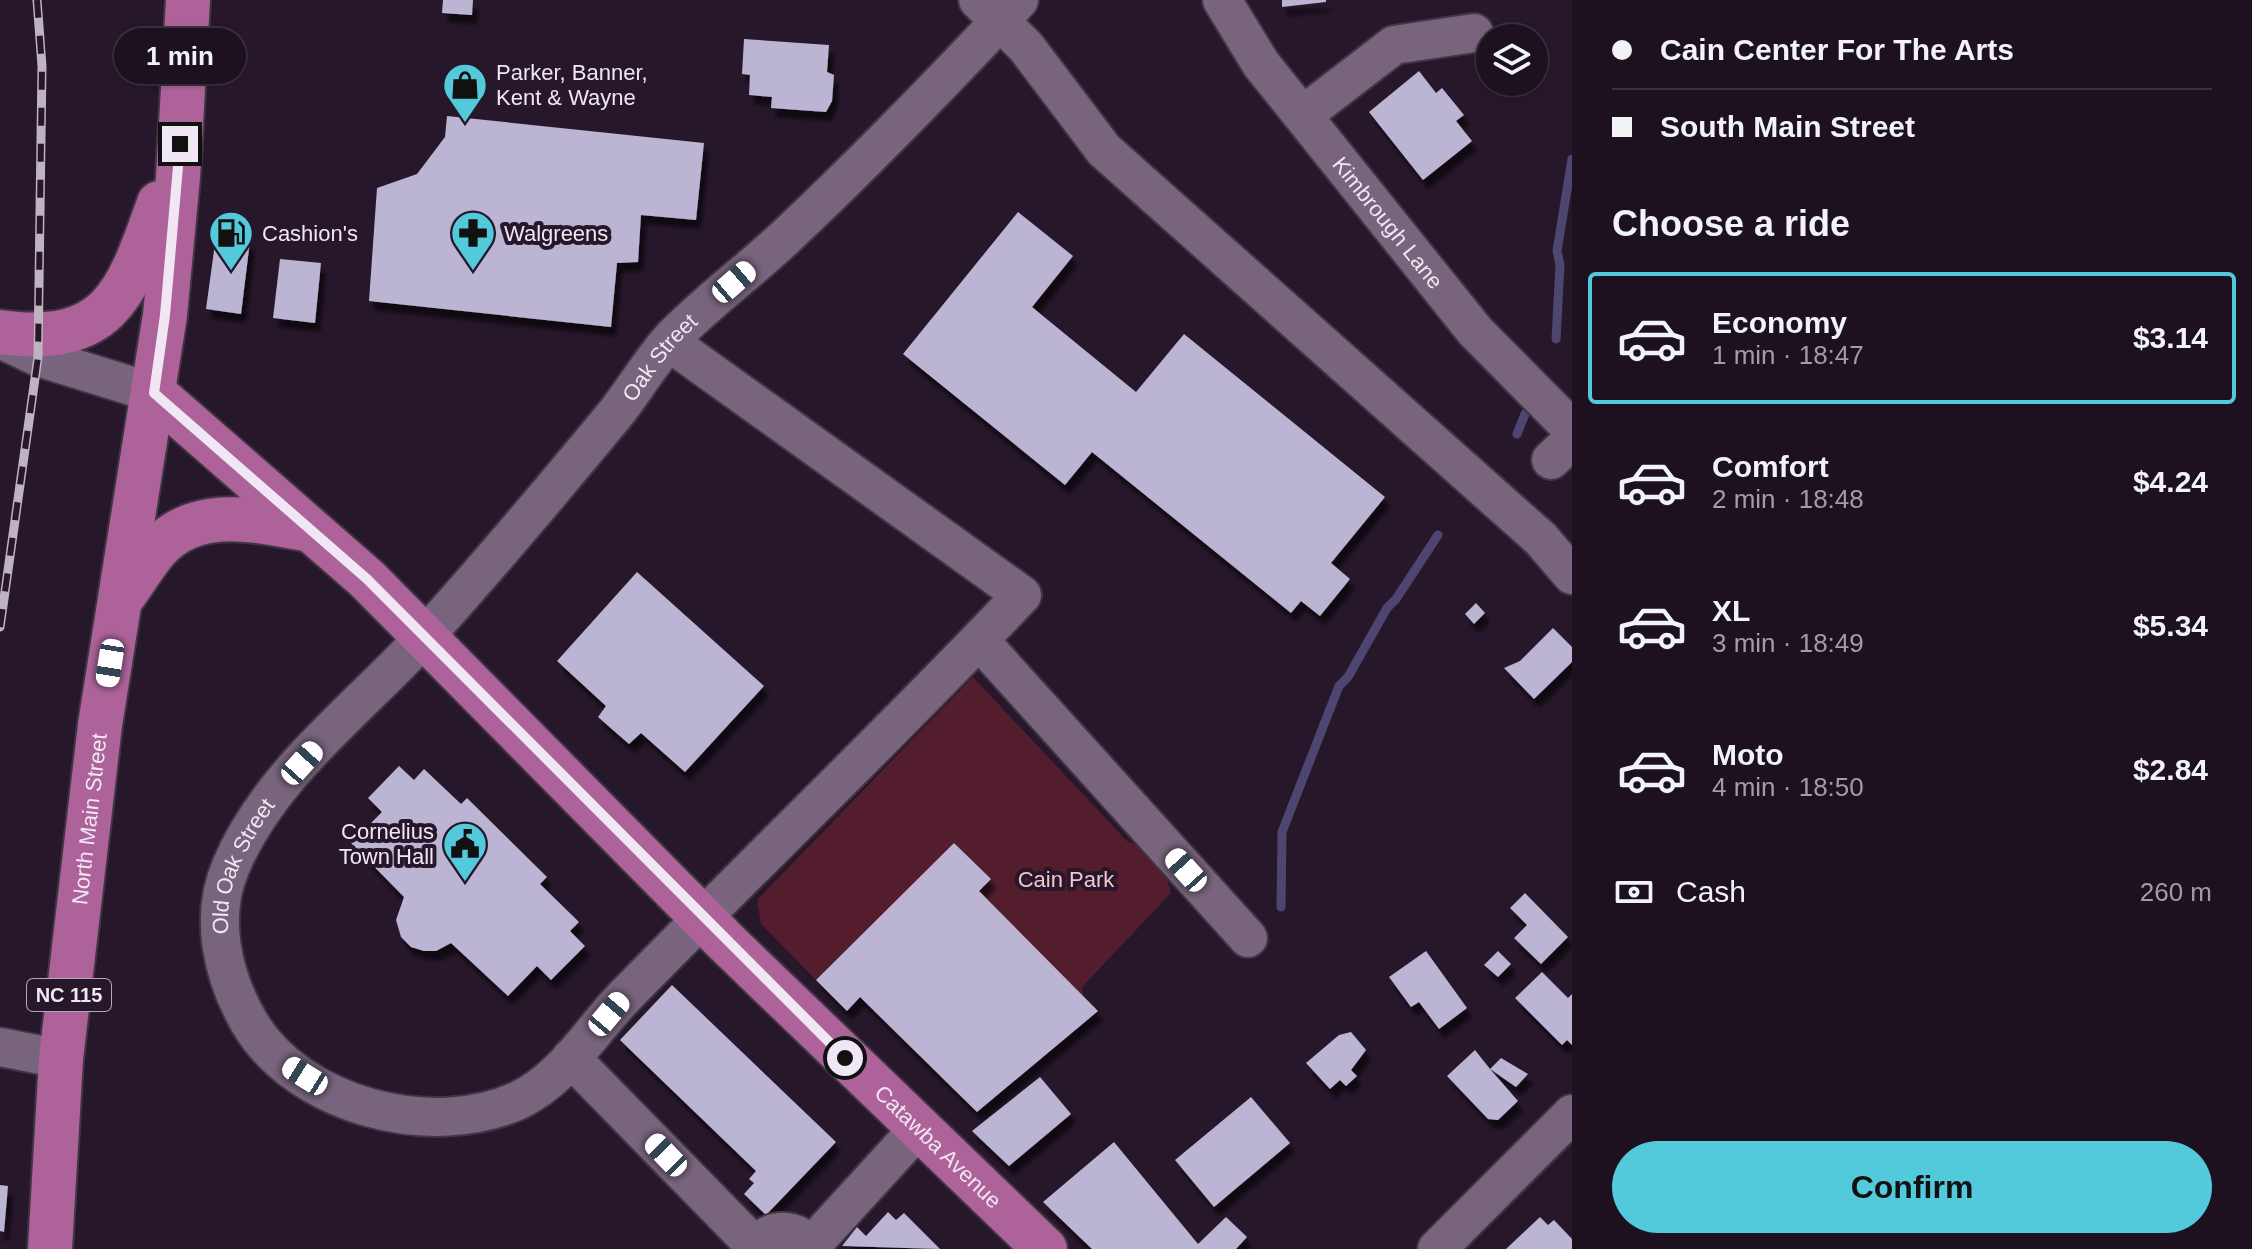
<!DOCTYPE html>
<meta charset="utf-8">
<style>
:root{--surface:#1d1120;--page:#2a1f2d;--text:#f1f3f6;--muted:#a09da5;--line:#3b313e;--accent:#53cadc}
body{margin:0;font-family:Helvetica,sans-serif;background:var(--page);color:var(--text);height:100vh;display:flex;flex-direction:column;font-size:30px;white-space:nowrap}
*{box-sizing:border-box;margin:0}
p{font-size:26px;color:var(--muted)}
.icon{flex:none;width:44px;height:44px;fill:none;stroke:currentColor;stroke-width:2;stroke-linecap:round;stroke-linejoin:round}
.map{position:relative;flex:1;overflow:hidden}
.sheet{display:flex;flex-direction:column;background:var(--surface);width:680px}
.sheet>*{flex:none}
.banner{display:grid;align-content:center;height:176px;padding:0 40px;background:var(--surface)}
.tools{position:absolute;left:1476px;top:24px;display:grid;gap:16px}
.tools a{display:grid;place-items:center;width:72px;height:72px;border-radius:50%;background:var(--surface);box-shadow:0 2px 6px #0004,0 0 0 2px var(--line);font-size:40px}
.end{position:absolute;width:36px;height:36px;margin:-18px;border:10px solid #f1e6f4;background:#111;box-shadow:0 0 0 4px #111}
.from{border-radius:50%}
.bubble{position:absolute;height:56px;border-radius:28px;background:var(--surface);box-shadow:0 2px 6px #0004,0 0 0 2px var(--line);font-size:26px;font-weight:700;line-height:56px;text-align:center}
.car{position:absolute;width:24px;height:48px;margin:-24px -12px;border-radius:10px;box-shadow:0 0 6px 2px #0007;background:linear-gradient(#fff 24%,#345 0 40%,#fff 0 76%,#345 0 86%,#fff 0)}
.banner b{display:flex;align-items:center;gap:28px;height:76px;font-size:30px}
.banner b+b{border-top:2px solid var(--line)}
.banner i{width:20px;height:20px;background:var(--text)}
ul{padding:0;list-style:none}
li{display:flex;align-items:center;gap:24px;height:132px;margin:0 16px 12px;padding:0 24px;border:4px solid transparent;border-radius:8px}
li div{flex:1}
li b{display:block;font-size:30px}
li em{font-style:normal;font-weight:700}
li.active{border-color:var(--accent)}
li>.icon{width:72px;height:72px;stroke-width:1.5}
h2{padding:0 40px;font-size:36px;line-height:96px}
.pay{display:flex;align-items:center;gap:20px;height:88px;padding:0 40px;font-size:30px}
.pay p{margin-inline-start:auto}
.action{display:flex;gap:16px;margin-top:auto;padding:16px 40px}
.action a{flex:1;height:92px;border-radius:48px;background:var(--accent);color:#111;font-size:32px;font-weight:700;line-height:92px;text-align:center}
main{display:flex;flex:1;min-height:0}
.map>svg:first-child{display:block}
</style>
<main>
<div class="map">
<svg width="1572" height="1249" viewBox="0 0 1572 1249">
<defs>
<filter id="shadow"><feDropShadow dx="5" dy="9" stdDeviation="2" flood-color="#0009"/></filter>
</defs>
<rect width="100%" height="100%" fill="#27172b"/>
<path fill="#531d2e" d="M973,677L1127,841L1160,853L1171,893L1082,987L1083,996L979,891L990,879L954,843L816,980L761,924L757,900Z"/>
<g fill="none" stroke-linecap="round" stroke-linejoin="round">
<g stroke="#4e4571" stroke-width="9">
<path d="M1556,339L1560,265L1557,251L1572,159"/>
<path d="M1517,434L1525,414"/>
<path d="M1281,907L1282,832L1339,686L1348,677L1387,608L1396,599L1438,535"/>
</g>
</g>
<g fill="#bcb4d3" filter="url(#shadow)">
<path d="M443,0H473L472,15L442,13Z"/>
<path d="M1282,0H1326V2L1282,7Z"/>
<path d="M744,39L829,45L827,72L834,75L832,101L826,112L771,108L772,97L749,95L750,75L742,74Z"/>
<path d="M1419,71L1436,93L1442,88L1464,115L1456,121L1472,141L1423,180L1369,112Z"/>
<path d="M447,116L704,143L696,220L641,215L638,262L617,263L611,327L369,301L377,188L417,174L445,137Z"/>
<path d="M1018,212L1073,256L1032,307L1136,392L1184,334L1385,497L1331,563L1350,579L1320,616L1301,601L1291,613L1092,452L1065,485L903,354Z"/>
<path d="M216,236L250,241L241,314L206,309Z"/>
<path d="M280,259L321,263L315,323L273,318Z"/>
<path d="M637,572L764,686L685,772L641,733L629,744L598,717L606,706L557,661Z"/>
<path d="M1476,603L1485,613L1474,624L1465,614Z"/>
<path d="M1553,628L1572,647V662L1534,699L1504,668L1520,661Z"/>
<path d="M399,766L414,780L424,769L461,804L467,798L547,877L540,884L579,922L570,931L585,946L551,980L537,966L508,996L451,943L436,951H424L411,947L401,937L396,920L404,897L351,843L382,812L368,798Z"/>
<path d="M954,843L991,879L979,891L1098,1011L977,1112L860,997L847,1011L816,980Z"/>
<path d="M1525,893L1568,937L1541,964L1514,938L1527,925L1510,908Z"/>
<path d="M1426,951L1467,1008L1439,1029L1419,1002L1411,1007L1389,977Z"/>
<path d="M1498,951L1511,964L1498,977L1484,965Z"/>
<path d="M1542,972L1568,998L1572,994V1045L1567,1040L1562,1045L1515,998Z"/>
<path d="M672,985L836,1142L766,1215L744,1194L754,1183L749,1179L756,1171L620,1040Z"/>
<path d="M1351,1032L1366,1050L1351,1070L1357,1076L1346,1086L1340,1080L1330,1089L1306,1063L1339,1035Z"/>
<path d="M1475,1050L1490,1069L1501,1058L1528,1074L1516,1087L1490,1069L1518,1101L1498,1120L1488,1119L1447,1076Z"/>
<path d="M1040,1077L1071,1114L1009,1166L972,1131Z"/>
<path d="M1251,1097L1290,1143L1214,1207L1175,1160Z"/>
<path d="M1114,1142L1198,1244L1226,1217L1247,1237L1236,1249H1092L1043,1202Z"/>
<path d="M0,1185L8,1186L4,1232L0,1231Z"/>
<path d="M888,1212L896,1220L904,1213L940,1249L842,1246L857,1227L866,1236Z"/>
<path d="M1540,1217L1548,1225L1554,1220L1572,1239V1249H1506Z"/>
</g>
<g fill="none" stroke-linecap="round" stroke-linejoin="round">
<g stroke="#413544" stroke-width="42">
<g id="minor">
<path d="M1019,0L1000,21L1026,47L1104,150L1541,539L1572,575"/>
<path id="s1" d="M1222,0L1261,64L1475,331L1572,429"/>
<path d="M1303,115L1394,45L1474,33"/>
<path d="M0,339L38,357L154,393"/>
<path id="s2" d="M669,342L1022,595C893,731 758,860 627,994C592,1029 565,1078 519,1100C433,1140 299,1107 249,1022C222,975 209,917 231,866C271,772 359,709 426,635C491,563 554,488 616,413C635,389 651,361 672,338C710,299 755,267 794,229C865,162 933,92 1000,21L978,0"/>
<path d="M1551,460L1572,440"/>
<path d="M979,640L1248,938"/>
<path d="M0,1047L61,1059"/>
<path d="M571,1058L755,1246"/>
<path d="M811,1246L918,1129"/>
<path d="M753,1249C769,1226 797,1226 813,1249"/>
<path d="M1437,1249L1572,1114"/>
</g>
</g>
<g stroke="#413544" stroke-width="48">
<g id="major">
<path d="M0,332C111,347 127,293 159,203"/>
<path id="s3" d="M154,393L367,579L727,943L1045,1249"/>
<path d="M124,595C135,580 145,563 157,549C197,504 259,521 310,530"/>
<path id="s4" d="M50,1249L61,1059L100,725L165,315L178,177L188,0"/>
</g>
</g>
<use href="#minor" stroke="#78647d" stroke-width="38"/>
<use href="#major" stroke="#ad639a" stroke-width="44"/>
<g stroke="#bfb3c2" stroke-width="9">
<path id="rail" d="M0,627L38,357L42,66L37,0"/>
</g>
<use href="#rail" stroke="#27172b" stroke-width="6" stroke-dasharray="18" stroke-linecap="butt"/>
</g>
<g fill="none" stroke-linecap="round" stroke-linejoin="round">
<path stroke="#f1e6f4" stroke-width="10" d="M180,144L165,315L154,393L367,579L845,1058"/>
</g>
<defs>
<g id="shop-pin" transform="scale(2.3)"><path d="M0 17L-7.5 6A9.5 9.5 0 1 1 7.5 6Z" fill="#53cadc" stroke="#27172b"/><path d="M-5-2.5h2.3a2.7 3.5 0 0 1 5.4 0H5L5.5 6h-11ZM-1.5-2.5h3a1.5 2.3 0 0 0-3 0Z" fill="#111"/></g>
<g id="fuel-pin" transform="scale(2.3)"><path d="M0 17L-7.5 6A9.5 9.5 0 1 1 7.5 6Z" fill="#53cadc" stroke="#27172b"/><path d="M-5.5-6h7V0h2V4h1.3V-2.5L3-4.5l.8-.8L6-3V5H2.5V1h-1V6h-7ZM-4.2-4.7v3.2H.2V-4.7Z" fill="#111"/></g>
<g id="pharmacy-pin" transform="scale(2.3)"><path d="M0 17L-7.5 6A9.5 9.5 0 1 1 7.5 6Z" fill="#53cadc" stroke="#27172b"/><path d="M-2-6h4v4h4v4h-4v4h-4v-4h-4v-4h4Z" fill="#111"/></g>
<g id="civic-pin" transform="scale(2.3)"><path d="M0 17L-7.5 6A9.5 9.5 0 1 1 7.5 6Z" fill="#53cadc" stroke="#27172b"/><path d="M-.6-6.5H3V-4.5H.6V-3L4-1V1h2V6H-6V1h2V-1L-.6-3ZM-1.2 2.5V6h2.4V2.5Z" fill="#111"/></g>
</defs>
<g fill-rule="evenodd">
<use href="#shop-pin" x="465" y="85"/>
<use href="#fuel-pin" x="231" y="233"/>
<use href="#pharmacy-pin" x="473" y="233"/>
<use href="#civic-pin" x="465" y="844"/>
</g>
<g text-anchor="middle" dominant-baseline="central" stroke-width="8" stroke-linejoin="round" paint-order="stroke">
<rect fill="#27172b" stroke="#b4a8b8" stroke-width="2" x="27" y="979" width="84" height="32" rx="6"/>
<g font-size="20" font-weight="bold" fill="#f1e6f4">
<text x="69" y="995">NC 115</text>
</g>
<g font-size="22" fill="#f1e6f4" stroke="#27172b" text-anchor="start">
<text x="496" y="72">Parker, Banner,<tspan x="496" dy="25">Kent &amp; Wayne</tspan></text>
<text x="262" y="233">Cashion's</text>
<text x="504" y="233">Walgreens</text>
<text x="434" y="831" text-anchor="end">Cornelius<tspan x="434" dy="25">Town Hall</tspan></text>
</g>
<g font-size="22" fill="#f1e6f4" stroke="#27172b">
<text stroke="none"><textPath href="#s1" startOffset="278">Kimbrough Lane</textPath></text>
<text stroke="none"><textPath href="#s2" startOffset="2282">Oak Street</textPath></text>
<text stroke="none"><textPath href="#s4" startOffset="432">North Main Street</textPath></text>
<text stroke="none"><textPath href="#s2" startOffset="1618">Old Oak Street</textPath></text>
<text stroke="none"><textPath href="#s3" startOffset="1088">Catawba Avenue</textPath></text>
</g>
<g font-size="22" fill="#f2c5cf" stroke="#27172b">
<text x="1066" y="879">Cain Park</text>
</g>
</g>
</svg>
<div class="tools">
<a><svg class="icon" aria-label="layers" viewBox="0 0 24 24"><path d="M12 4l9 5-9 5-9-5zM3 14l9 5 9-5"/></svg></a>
</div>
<i class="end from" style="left:845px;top:1058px"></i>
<i class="end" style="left:180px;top:144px"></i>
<div class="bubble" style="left:114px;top:28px;width:132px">1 min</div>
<i class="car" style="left:734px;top:282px;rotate:49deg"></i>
<i class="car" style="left:110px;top:663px;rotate:189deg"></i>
<i class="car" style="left:302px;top:763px;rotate:42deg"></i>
<i class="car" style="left:1186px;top:870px;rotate:318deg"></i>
<i class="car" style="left:609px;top:1014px;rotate:40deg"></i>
<i class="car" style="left:305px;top:1076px;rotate:302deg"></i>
<i class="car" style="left:666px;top:1155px;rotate:316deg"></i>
</div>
<section class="sheet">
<div class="banner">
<b><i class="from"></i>Cain Center For The Arts</b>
<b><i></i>South Main Street</b>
</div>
<h2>Choose a ride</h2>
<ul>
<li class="active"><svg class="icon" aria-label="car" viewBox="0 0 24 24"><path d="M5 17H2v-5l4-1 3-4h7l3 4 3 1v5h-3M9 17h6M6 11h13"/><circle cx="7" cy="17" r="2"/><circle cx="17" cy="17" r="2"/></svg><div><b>Economy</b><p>1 min · 18:47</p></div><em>$3.14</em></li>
<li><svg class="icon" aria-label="car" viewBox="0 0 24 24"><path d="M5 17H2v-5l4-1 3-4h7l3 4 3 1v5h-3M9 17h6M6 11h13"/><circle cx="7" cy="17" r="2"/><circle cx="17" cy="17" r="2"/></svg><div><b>Comfort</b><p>2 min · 18:48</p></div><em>$4.24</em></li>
<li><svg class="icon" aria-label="car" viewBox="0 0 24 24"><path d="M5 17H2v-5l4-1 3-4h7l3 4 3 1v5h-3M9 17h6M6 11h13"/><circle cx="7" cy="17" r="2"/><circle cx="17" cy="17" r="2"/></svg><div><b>XL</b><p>3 min · 18:49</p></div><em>$5.34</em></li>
<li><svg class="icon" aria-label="car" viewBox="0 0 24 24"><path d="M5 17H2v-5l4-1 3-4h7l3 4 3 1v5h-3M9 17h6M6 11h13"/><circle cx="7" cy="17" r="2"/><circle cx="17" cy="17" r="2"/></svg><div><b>Moto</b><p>4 min · 18:50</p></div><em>$2.84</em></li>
</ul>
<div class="pay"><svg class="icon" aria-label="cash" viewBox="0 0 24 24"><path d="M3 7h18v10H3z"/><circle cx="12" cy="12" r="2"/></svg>Cash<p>260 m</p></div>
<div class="action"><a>Confirm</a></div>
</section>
</main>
